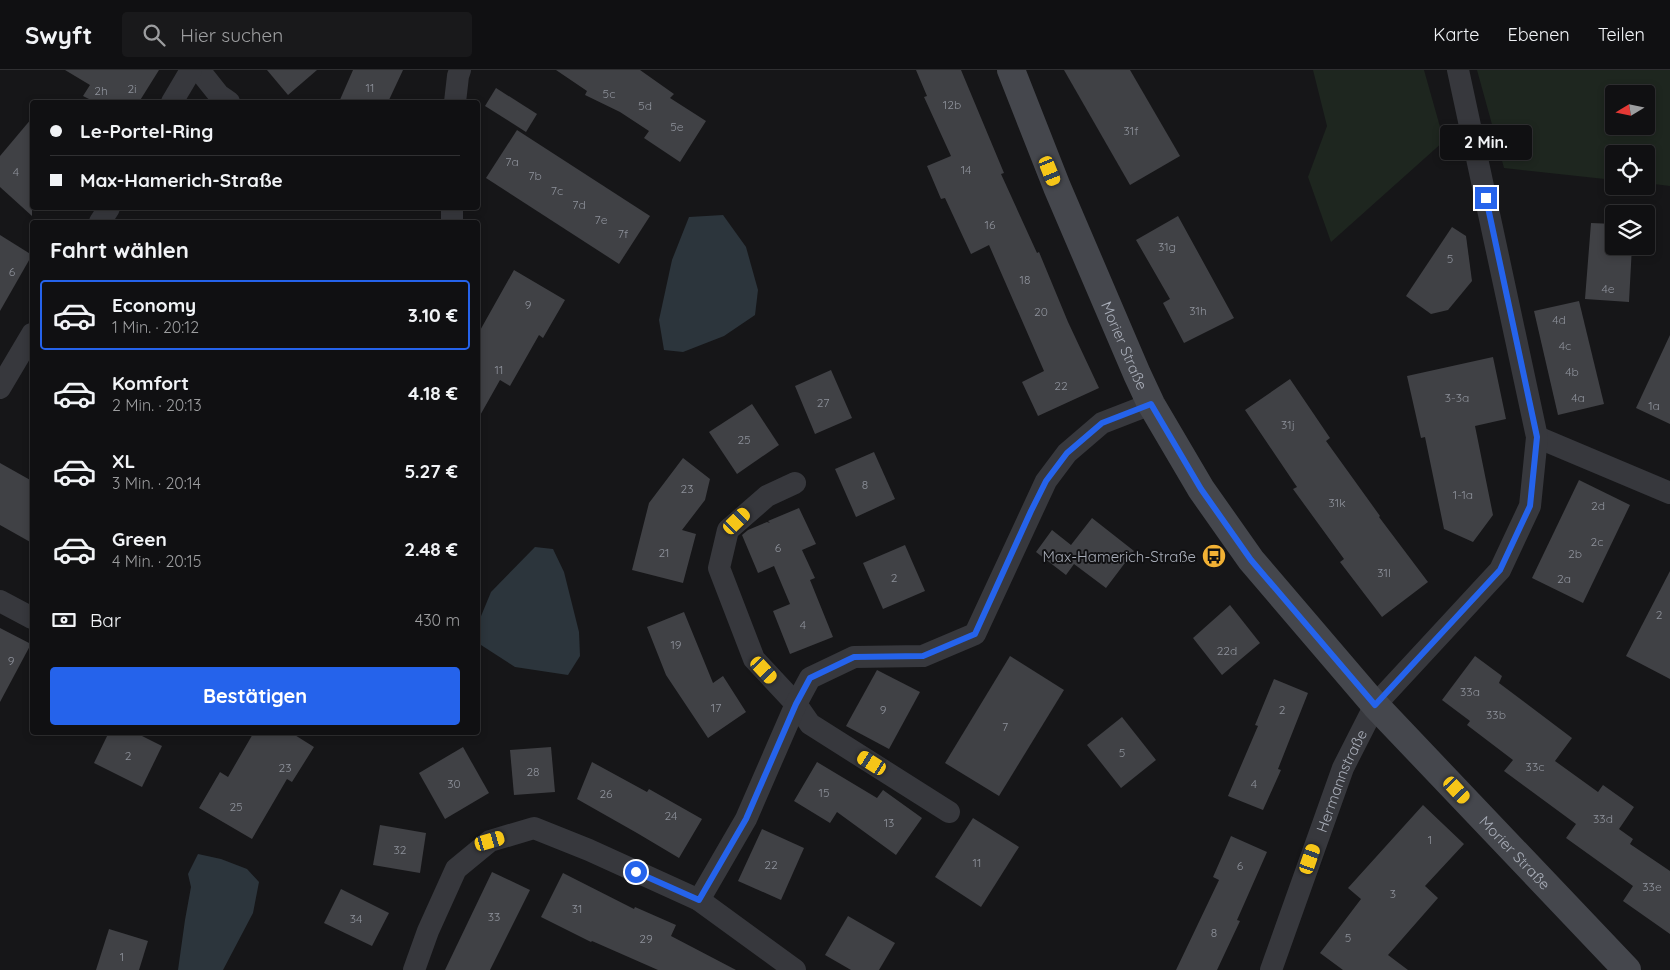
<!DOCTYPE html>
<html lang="de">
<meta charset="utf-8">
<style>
:root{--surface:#101012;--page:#19191b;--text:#f1f3f6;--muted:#9c9d9f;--line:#303032;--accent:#2563eb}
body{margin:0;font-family:Quicksand,sans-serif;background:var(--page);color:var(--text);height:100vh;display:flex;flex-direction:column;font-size:19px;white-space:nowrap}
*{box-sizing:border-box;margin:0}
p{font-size:16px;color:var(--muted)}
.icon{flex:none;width:28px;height:28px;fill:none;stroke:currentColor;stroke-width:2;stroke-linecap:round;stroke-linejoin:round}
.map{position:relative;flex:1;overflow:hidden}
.drawer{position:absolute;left:30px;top:150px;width:450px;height:515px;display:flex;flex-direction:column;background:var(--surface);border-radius:5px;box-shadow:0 2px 8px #0003,0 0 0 1px var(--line)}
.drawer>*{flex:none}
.guide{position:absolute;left:30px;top:30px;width:450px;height:110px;border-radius:5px;box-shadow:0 2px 8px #0003,0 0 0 1px var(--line);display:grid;align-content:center;height:110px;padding:0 20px;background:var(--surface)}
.needle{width:32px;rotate:260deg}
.tools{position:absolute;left:1605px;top:15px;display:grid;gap:10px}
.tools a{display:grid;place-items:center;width:50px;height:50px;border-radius:5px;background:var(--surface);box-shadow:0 2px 8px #0003,0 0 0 1px var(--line);font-size:25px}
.end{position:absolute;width:22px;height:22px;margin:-11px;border:6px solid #2563eb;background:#fff;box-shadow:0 0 0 2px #fff}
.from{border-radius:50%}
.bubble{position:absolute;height:35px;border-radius:5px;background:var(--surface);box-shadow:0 2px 8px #0003,0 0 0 1px var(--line);font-size:16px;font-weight:700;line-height:35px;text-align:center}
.car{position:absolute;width:15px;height:30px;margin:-15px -8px;border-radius:6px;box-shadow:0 0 4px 1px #0007;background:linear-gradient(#f5c518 24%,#345 0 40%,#f5c518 0 76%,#345 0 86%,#f5c518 0)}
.guide b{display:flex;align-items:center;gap:18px;height:48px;font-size:19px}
.guide b+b{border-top:1px solid var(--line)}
.guide i{width:12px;height:12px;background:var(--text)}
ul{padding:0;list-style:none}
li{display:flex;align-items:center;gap:15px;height:70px;margin:0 10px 8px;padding:0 10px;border:2px solid transparent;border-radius:5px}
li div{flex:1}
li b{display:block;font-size:19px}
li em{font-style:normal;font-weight:700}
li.active{border-color:var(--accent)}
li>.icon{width:45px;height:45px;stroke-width:1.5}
h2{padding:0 20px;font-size:22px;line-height:60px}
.pay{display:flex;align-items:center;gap:12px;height:55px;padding:0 20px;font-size:19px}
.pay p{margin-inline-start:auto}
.action{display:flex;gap:10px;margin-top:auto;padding:10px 20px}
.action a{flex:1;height:58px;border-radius:5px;background:var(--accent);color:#fff;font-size:20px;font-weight:700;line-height:58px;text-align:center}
header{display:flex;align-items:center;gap:30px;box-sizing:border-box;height:70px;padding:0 25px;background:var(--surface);border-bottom:1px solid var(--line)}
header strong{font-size:24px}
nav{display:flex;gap:28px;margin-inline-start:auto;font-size:18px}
.search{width:350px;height:45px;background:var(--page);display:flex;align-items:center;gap:12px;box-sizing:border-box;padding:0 18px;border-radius:5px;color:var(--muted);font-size:19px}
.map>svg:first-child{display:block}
</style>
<header>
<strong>Swyft</strong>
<div class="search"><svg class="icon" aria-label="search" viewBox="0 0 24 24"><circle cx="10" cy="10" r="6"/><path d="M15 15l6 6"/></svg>Hier suchen</div>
<nav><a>Karte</a><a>Ebenen</a><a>Teilen</a></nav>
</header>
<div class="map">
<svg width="1670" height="900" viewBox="0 0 1670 900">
<rect width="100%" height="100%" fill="#161618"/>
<g fill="#1e261f" fill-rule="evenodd">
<path d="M1313,0H1424L1444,71L1331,172L1308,107L1327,56Z"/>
<path d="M1477,0H1670V116L1646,113V84H1614V110L1504,98ZM1614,24H1646V56H1614Z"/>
</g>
<g fill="#2c353c">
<path d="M723,145L746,177L758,220L755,245L724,266L683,282L664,280L659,250L672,190L689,147Z"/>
<path d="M535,477L553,479L564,502L579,562L580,586L568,605L515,597L481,575L479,551L491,522Z"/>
<path d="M198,784L221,789L247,799L259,812L253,843L223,900H178L185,850L191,817L188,804Z"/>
</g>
<g fill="#404145">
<path d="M65,0H159L139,32H95L83,26L90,15Z"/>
<path d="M267,0H317L288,25Z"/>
<path d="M353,0H403L388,32H339Z"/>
<path d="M556,0H640L674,24L670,28L706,51L680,92L644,68L649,61L620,42L585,25L587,21Z"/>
<path d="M916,0H961L1004,103L1001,104L1037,183L1039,182L1068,252L1099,318L1038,346L1022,312L1044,301L989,175L971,184L945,128L941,129L927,96L951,86L924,27L927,26Z"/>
<path d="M1064,0H1130L1180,86L1130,115Z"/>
<path d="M496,18L537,44L526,62L485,36Z"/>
<path d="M32,48V146L0,117V86Z"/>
<path d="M517,60L650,146L619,194L486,108Z"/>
<path d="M1178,146L1234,248L1184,273L1163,233L1170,229L1136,170Z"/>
<path d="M1591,153L1614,154V176H1632L1629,232L1585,229Z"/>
<path d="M1452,157L1466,166L1472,211L1448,240L1431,244L1406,226Z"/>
<path d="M0,165L32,185L0,241Z"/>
<path d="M514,200L565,230L543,268L539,265L510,316L500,310L478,349V264Z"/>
<path d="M1579,231L1604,334L1558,345L1534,241Z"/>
<path d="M1670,265V354L1636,338Z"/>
<path d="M1493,287L1506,349L1475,356L1493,445L1473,472L1444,459L1425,367L1421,368L1407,306Z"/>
<path d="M831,300L852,348L815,364L795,316Z"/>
<path d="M1290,309L1330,368L1326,371L1380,446L1379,447L1428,512L1382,547L1340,492L1344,489L1293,419L1297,417L1245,340Z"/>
<path d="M752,334L779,375L737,404L709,362Z"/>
<path d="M874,382L895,429L856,447L835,399Z"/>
<path d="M683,388L710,409L705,430L682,460L696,464L683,513L632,500L649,433Z"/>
<path d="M0,393L32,411V473L0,455Z"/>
<path d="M1579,410L1630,435L1583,533L1532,508Z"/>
<path d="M799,438L816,474L802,480L815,508L810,510L833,567L790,584L773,541L790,534L774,496L758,503L742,465L748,460L767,452L770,453L768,451Z"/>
<path d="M1092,448L1134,481L1106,518L1074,494L1066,505L1036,482L1052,460L1071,475Z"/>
<path d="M905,475L925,521L883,539L863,493Z"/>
<path d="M1670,501V609L1626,586Z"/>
<path d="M1230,535L1260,573L1222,605L1193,568Z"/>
<path d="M684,542L713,613L723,606L746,642L708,668L666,605L647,557Z"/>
<path d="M0,558L31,574L0,632Z"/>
<path d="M1010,586L1064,620L999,726L945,693Z"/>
<path d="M1475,586L1502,606L1499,613L1572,668L1555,691L1598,722L1603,715L1634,737L1619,759L1633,769L1630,774L1670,801V864L1623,831L1633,816L1566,768L1576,754L1504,701L1513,690L1467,655L1470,651L1442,630Z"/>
<path d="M877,600L920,622L889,679L846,656Z"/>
<path d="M1274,609L1308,623L1278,699L1281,700L1263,740L1228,726L1258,656L1255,655Z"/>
<path d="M1122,647L1156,690L1121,718L1087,675Z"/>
<path d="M109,662H134L162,676L142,717L94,693Z"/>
<path d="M254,662H290L314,677L292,712L287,709L252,769L199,738L220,702L228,707Z"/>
<path d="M463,677L489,723L445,749L419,703Z"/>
<path d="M551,677L555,722L514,725L510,680Z"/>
<path d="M592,692L647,722L649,719L702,749L679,788L637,763L577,729Z"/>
<path d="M817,692L877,728L883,720L922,748L896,785L837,742L830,753L794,731Z"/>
<path d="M1423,735L1464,774L1425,816L1438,828L1388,885L1408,900H1343L1320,883L1361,829L1348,818Z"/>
<path d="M973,748L1019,777L981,837L935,807Z"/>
<path d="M380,755L426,763L420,803L373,795Z"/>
<path d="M762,759L804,778L781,830L738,811Z"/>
<path d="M1231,766L1267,782L1237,850L1240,851L1217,900H1176L1219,810L1213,807Z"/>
<path d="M492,802L530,820L490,900H445Z"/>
<path d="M563,803L634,839L635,837L676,855L671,866L736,900H658L592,871L591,872L541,847Z"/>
<path d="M341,819L389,843L372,876L324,853Z"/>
<path d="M848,846L895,873L879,900H851L825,885Z"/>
<path d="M109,859L148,871L139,900H96Z"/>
</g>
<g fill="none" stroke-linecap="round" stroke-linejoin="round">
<g stroke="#37383d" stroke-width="22">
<path d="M199,0L219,25L229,32"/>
<path d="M172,32L191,0"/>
<path d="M455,32L458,6L460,0"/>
<path d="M452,138V152"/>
<path d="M100,152L109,138"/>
<path d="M0,318L32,264"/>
<path d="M1537,367L1670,423"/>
<path d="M795,413L767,426L728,460L719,498L754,589L796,634L810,654L949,742"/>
<path d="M0,531L32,548"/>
<path d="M699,830L746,749L796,634L810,608L854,587L923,586L975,564L1046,411L1067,383L1102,353L1151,334"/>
<path d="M414,900L428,861L456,799L490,771L534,758L589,780L699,830L795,900"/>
<path id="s1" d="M1271,900L1343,698L1375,635L1500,500L1530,436L1537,367L1458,0"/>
</g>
<path stroke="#45474d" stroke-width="28" id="s2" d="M1011,0L1057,117L1137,304L1151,334L1201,419L1251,490L1375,635L1627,900"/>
</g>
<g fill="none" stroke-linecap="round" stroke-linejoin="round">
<path stroke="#2563eb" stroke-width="6" d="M636,802L699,830L746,749L796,634L810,608L854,587L923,586L975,564L1031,441L1046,411L1067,383L1102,353L1151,334L1201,419L1251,490L1375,635L1500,500L1530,436L1537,367L1486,128"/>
</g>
<defs>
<g id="bus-disc" transform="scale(1.25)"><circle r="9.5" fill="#f2b134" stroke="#111113"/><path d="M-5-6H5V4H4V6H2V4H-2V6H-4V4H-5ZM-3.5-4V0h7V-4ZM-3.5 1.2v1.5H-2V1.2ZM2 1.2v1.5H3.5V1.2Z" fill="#111"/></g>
</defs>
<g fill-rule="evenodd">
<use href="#bus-disc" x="1214" y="486"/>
</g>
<g text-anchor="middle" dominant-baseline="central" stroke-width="4" stroke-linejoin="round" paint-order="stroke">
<g font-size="12" fill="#8e929b">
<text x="370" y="17">11</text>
<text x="132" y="18">2i</text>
<text x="101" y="20">2h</text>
<text x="609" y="23">5c</text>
<text x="952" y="34">12b</text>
<text x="645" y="35">5d</text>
<text x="677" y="56">5e</text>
<text x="1131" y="60">31f</text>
<text x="512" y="91">7a</text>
<text x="966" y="99">14</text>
<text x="16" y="101">4</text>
<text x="535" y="105">7b</text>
<text x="557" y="120">7c</text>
<text x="579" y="134">7d</text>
<text x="601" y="149">7e</text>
<text x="990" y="154">16</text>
<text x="623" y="163">7f</text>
<text x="1167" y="176">31g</text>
<text x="1450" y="188">5</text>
<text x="12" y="201">6</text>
<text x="1025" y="209">18</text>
<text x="1608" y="218">4e</text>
<text x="528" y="234">9</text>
<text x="1198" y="240">31h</text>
<text x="1041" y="241">20</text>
<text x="1559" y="249">4d</text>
<text x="1565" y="275">4c</text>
<text x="499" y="299">11</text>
<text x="1572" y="301">4b</text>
<text x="1061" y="315">22</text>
<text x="1457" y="327">3-3a</text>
<text x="1578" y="327">4a</text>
<text x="823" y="332">27</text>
<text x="1654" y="335">1a</text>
<text x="1288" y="354">31j</text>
<text x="744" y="369">25</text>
<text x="865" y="414">8</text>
<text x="687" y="418">23</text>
<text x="1463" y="424">1-1a</text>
<text x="1337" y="432">31k</text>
<text x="1598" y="435">2d</text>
<text x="1597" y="471">2c</text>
<text x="778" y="477">6</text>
<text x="664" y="482">21</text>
<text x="1575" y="483">2b</text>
<text x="1384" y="502">31l</text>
<text x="894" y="507">2</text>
<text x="1564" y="508">2a</text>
<text x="1659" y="544">2</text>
<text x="803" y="554">4</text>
<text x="676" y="574">19</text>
<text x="1227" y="580">22d</text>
<text x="11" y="590">9</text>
<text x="1470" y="621">33a</text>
<text x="716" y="637">17</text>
<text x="883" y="639">9</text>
<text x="1282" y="639">2</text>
<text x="1496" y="644">33b</text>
<text x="1005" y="656">7</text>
<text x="1122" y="682">5</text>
<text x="128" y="685">2</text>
<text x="1535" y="696">33c</text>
<text x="285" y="697">23</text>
<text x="533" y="701">28</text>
<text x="454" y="713">30</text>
<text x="1254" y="713">4</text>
<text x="824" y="722">15</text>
<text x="606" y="723">26</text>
<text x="236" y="736">25</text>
<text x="671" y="745">24</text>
<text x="1603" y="748">33d</text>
<text x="889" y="752">13</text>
<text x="1430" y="769">1</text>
<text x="400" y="779">32</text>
<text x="977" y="792">11</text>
<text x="771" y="794">22</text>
<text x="1240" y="795">6</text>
<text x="1652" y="816">33e</text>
<text x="1393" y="823">3</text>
<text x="577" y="838">31</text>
<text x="494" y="846">33</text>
<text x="356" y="848">34</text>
<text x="1214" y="862">8</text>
<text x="1348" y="867">5</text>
<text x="646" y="868">29</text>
<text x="122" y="886">1</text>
</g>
<g font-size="15" fill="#a8adb8" stroke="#111113">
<text stroke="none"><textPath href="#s2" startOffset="298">Morier Straße</textPath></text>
<text stroke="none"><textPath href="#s1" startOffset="202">Hermannstraße</textPath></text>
<text stroke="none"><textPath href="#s2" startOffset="942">Morier Straße</textPath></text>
</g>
<g font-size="15" fill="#a8adb8" stroke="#111113" text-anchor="end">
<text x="1196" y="486">Max-Hamerich-Straße</text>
</g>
</g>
</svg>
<div class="tools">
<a><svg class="needle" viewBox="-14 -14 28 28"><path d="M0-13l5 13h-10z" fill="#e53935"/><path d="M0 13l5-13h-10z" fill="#9c9d9f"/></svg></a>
<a><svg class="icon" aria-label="locate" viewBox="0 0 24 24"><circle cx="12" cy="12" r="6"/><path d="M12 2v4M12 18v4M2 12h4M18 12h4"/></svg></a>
<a><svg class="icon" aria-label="layers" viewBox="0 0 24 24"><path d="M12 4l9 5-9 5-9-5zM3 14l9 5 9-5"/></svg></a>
</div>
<i class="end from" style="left:636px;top:802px"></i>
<i class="end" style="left:1486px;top:128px"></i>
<div class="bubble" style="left:1440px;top:55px;width:92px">2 Min.</div>
<i class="car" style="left:1050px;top:101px;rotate:158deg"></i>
<i class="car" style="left:737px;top:451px;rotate:46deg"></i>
<i class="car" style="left:764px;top:600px;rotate:137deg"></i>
<i class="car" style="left:872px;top:693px;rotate:302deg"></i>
<i class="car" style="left:1457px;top:720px;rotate:137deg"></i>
<i class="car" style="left:490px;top:771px;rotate:74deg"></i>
<i class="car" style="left:1310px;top:789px;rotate:19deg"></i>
<div class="guide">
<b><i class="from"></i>Le-Portel-Ring</b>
<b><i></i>Max-Hamerich-Straße</b>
</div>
<section class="drawer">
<h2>Fahrt wählen</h2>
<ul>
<li class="active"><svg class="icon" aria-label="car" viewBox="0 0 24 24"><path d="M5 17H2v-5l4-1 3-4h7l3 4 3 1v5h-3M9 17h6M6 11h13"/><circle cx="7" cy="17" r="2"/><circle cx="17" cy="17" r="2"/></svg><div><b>Economy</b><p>1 Min. · 20:12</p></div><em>3.10 €</em></li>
<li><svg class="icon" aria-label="car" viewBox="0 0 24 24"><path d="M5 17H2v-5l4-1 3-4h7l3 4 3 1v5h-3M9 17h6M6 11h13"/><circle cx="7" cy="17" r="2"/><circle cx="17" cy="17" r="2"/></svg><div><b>Komfort</b><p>2 Min. · 20:13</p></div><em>4.18 €</em></li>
<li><svg class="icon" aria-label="car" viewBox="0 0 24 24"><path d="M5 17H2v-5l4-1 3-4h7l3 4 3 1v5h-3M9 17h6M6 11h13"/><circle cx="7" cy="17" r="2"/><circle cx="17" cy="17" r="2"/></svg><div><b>XL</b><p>3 Min. · 20:14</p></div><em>5.27 €</em></li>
<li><svg class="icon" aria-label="car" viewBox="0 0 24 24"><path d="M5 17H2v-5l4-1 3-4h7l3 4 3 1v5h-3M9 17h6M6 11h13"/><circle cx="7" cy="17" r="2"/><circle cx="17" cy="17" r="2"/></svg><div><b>Green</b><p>4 Min. · 20:15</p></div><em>2.48 €</em></li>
</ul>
<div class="pay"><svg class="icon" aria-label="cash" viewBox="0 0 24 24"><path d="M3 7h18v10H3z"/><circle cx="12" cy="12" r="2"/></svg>Bar<p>430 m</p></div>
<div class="action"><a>Bestätigen</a></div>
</section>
</div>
